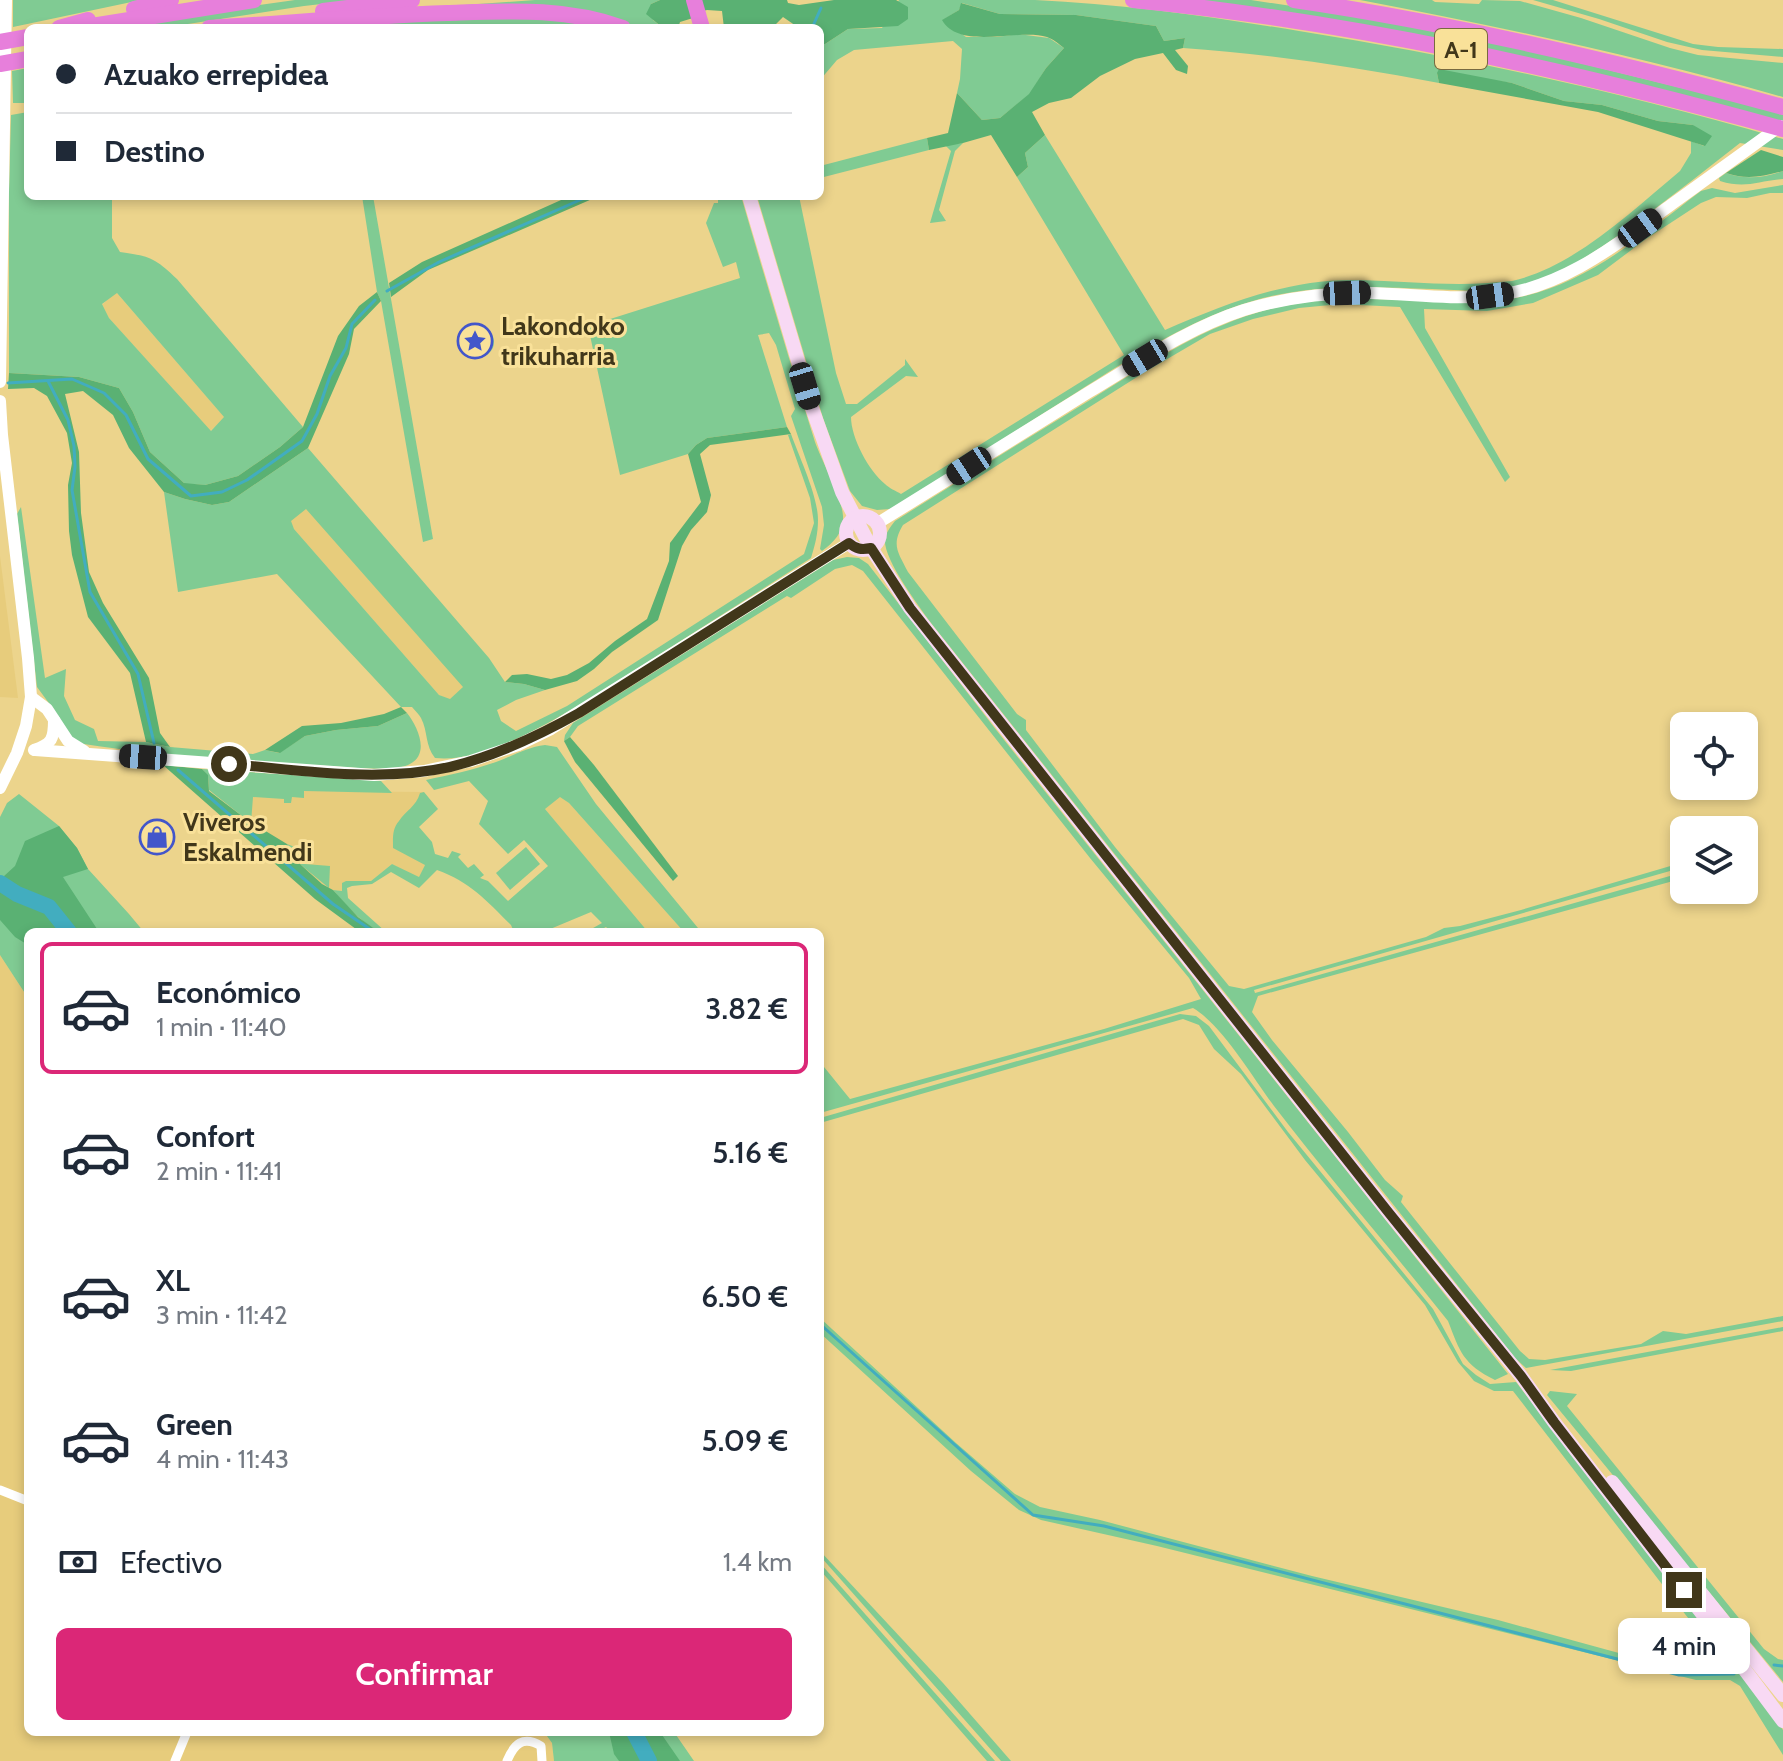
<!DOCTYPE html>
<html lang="es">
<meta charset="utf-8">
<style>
:root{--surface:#fff;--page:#f6f6f7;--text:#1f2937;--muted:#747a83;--line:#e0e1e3;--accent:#db2777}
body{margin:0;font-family:Cabin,sans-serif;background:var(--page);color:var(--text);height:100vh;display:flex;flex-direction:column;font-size:30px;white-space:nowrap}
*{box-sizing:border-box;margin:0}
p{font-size:26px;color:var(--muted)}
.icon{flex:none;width:44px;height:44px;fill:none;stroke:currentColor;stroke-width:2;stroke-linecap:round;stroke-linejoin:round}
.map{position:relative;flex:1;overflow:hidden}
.details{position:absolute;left:24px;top:928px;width:800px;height:808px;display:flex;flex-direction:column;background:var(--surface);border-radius:12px;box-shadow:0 4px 12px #0003}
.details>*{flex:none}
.top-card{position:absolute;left:24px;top:24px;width:800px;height:176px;border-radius:12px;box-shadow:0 4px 12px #0003;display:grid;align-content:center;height:176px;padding:0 32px;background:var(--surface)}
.fabs{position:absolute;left:1670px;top:712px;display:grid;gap:16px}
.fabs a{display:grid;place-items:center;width:88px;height:88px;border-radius:12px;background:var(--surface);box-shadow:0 4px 12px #0003;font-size:40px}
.end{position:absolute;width:36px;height:36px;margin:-18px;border:10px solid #41371a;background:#fff;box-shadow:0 0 0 4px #fff}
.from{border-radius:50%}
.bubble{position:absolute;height:56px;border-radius:12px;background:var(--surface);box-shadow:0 4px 12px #0003;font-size:26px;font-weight:600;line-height:56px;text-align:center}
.car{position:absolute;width:24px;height:48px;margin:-24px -12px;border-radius:10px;box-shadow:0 0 6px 2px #0007;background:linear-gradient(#222 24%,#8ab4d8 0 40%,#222 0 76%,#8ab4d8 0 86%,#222 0)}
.top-card b{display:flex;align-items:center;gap:28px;height:76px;font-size:30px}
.top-card b+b{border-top:2px solid var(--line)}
.top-card i{width:20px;height:20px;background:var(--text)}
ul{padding:14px 0 0;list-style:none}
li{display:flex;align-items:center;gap:24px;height:132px;margin:0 16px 12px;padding:0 16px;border:4px solid transparent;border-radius:12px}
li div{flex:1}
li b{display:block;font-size:30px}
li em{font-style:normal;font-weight:600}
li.active{border-color:var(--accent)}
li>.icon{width:72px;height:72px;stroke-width:1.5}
.pay{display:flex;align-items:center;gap:20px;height:88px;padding:0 32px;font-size:30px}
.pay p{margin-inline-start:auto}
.cta{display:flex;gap:16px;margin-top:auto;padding:16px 32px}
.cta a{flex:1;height:92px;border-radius:12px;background:var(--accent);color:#fff;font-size:32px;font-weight:600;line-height:92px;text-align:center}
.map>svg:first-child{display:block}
</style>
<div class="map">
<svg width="1783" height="1761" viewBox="0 0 1783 1761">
<rect width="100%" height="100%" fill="#ecd48c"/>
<g fill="#e7cc7c">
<path d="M116,292L225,418L210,431L109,318L102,305Z"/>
<path d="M306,508L464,687L450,700L439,695L294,529L290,521Z"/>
<path d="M0,556L18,698L0,697Z"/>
<path d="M209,783L309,791L424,792L409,825L425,865L419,878L392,864L371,881H346L342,891L333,890L322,884L246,819Z"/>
<path d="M560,796L569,803L684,932H647L545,809Z"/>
<path d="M0,955L28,998V1732H544L552,1743L554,1761H0Z"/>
</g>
<g fill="#80cb93" fill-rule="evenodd">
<path d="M13,0H141L13,27Z"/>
<path d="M295,0H357L304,6L162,28H117L208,12Z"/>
<path d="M535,0H660L651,4L653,20L663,28H635L621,22L450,6Z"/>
<path d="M896,0C942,0 989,0 1035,0C1123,4 1213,17 1299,31C1463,57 1624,93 1783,139V150L1740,143C1708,168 1676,193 1644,217C1601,248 1559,280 1505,289C1481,292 1456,290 1432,289C1375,287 1319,284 1263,298C1194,316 1134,356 1074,394C1020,428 965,463 910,498L890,509L877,510L862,506L850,491L823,418L757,196H799L836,373L846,404H857L905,365V359L918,377L906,376L851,417C851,438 869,471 885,484C889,488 896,491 901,494L1124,355L1017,177L1028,167L1025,153L1045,135L1165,330C1227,303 1291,278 1359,280C1402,281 1445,286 1488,283C1496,282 1504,282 1512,281C1574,267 1632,211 1680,171L1691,153V141L1704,146L1693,125L1658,121L1602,105L1564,101L1512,83L1437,73L1439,83C1355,67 1269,54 1183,48L1185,38L1164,41L1156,26L1076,15L1000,14L962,3L959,10L943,20L966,37H997L1018,34L1049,38L1064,48L1046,68L1030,94L1000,118L982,120L957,93L960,79L962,49L953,41L854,50L837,60L820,80V45L825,44L848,29L882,28L899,0Z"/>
<path d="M1193,0H1251L1345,14L1515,47L1783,113V123Z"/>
<path d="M1360,0H1432L1435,2L1479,4L1482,0L1520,1L1581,18L1670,48L1698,55L1783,63V97C1644,57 1502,27 1360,0Z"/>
<path d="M1533,0H1553L1693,44L1718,47L1783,49V57L1702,50L1667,42L1599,19Z"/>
<path d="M506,18H546L602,28H317L392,22Z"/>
<path d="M28,68V103H13L12,71Z"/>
<path d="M28,112V196H112V238L120,252C150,256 155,258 177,279L303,427L280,447L238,476L205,485L185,484L150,452L133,412L119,388L79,377L9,373V192L11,115ZM117,293L224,417L211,431L109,318L102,304Z"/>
<path d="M927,138L929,150L820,178V166Z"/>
<path d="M963,143L955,151L939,210L946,221L930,223L951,151L945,145Z"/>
<path d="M1783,171V179C1757,181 1746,189 1720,181L1719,178L1726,173C1746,180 1763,178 1783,171Z"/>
<path d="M1783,185V193H1770L1747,198L1716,197L1701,203L1646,239L1598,275L1533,303L1487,311L1424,309L1425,328L1510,477L1505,482L1400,307L1341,304L1299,308L1253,319L1210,334L1145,372L903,525C891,545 898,552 908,572L1017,714L1026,720V730L1115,847L1229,986L1244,989L1426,937L1444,928L1460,926L1521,910L1684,862V867L1254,990L1255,993L1684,872V878L1258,996L1252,1012L1272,1040L1348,1132L1385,1180L1403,1196L1401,1202L1520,1351L1529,1359L1545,1360L1641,1344L1663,1331L1686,1334L1783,1316V1321L1526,1368L1516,1359L931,623C919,606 882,558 885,538C887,531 891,526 895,521C960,480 1025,440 1090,400C1143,367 1196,331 1256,313C1292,302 1332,298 1370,299C1414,299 1458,305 1502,300C1580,291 1641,236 1701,191L1712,188L1735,193Z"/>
<path d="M362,196H373L433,539L423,542L381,301L377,292Z"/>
<path d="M718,196H741C765,278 789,360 815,442C822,462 842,497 843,516C844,532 834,542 822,551L820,549L824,525L822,507L791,416L795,409L776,345L769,333L758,335L787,427L707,438L696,445L688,454L620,475L588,326L740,278L736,262L723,267L706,223L714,203H718Z"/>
<circle cx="479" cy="342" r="15"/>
<path d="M791,434C800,459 818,496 818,520C818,534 815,545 811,558L583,703C543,726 482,763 435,758C425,746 428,731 421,718C419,714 415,711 412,707H401L277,574L178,592L164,492L185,499L212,505L229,502L308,448L489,658L505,682L524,684L545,690L516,700L497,710L501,721L516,731L567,706L804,554L814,523L810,498L788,435ZM306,509L463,687L450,699L439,695L294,529L291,521Z"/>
<path d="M21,507L45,678L66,669L64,696L75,720L94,729L98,741L146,742L170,747L253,754L265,750L279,753L305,736L336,730L378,726L407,713C418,727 431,755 408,765C391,772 348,767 328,766C246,761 159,756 77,743L64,733L54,710L37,687L17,514Z"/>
<path d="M847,557L859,558L868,564L997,731L1508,1374L1495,1380C1463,1364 1460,1352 1448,1321C1391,1249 1330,1179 1274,1106C1253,1078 1222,1025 1193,1008L820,1113V1062L850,1099L1104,1029L1201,999L1189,978L1090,858L863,571L852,565L835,569L791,598L787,596L578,726L570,737L564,741L565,735L573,723L833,560Z"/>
<path d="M545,745L557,747L596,804L698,928L697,932H684L569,803L560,797L545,809L648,932H611L606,927L596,932H586L602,923L591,912L543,932H514L511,925C487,901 470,882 437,870L419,888L391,872L372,884L352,886L347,888L348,898L386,932C369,932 344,903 333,890L342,891V883L346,881H371L392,864L419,877L425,865L393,848C393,838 392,829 399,821C406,810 416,807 420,793L424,792L438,809L419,827L432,842L435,854L448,858L452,851L461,854L458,857L468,868L474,864L484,875L480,878L488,881L508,901L548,866L524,840L508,854L479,824L488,801L469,781L434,790L426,780C449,775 473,770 496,762C513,756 527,747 545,745Z"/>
<path d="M202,769L381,781L392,793L304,791V798L292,797L291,803H284V799L253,797L251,823L209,790L208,776Z"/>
<path d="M19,794L59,826L77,848L88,869L129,914L144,932H28V998L0,955V817L7,803Z"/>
<path d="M287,844L300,849V857L305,864L330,866L329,888L301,865Z"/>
<path d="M526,847L540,864L510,890L496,873Z"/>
<path d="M1180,1014L1196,1016L1209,1026L1288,1132L1433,1309L1463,1364L1476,1375L1490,1384L1516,1382L1747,1680L1783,1730V1755L1740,1686L1730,1680H1696L1157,1546L1041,1520L1019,1510L971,1471L820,1333V1318L956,1443L1015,1494L1040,1507L1100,1520L1312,1576L1498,1620L1637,1658L1691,1670L1719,1667L1722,1662L1513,1391H1494L1474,1381L1458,1362L1425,1305L1305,1160L1241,1074L1214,1049L1199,1025L1183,1019L820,1123V1118Z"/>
<path d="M1783,1327V1331L1571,1371L1550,1370Z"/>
<path d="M1550,1391L1577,1394L1567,1406L1764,1649L1778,1659L1783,1660V1682L1547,1395Z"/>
<path d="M820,1551L943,1683L1011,1761H1001L820,1556Z"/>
<path d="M820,1563L995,1761H987L820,1570Z"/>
<path d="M544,1732H674L694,1761H554L552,1743Z"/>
</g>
<g fill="#5ab173">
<path d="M660,0H787L788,3L799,5L834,0H896L908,7V19L898,26L848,29L825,44L820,45V28H799L783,17L772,28H724L722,11L707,10L691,14L693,18L680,22L678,28H663L646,14L651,4Z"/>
<path d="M961,3L1000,14L1076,15L1156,26L1164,41L1185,38L1183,48L1175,50L1188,66L1187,74L1176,70L1163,53L1135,59L1100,76L1071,98L1049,103L1032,112L1045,135L1025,153L1028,167L1017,177L991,135L963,143L929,150L927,138L948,133L957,93L982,120L1000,118L1029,94L1046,68L1064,48C1059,44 1053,39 1047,37C1018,28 960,51 942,20L959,10Z"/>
<path d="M1439,69L1512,83L1564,101L1602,105L1658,121L1693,125L1712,136L1705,146L1598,112L1439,83L1437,73Z"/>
<path d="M1761,150L1783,157V171C1762,177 1746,180 1726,173Z"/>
<path d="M570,196H599L428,270L391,297L389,283L422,262Z"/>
<path d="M377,292L381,301L354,329L349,354L308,448L229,502L212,505L185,499L164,492L129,448L113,415L83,391L65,394L79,452L81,513L89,572L103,603L149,678L160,733L170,747L146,742L130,673L88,617L72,555L69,531L68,485L72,463L67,433L47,396L34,388L8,389L9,373L79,377L119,388L133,412L150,452L184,483L205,485L238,476L280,447L303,427L338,336L359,306Z"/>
<path d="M787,427L791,434L710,445L700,454L711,495L707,512L691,530L682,546L658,620L612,652L594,669L577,681L545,690L524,684L505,682L512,675L527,674L551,679L567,675L589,663L615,641L647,619L669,561L670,543L701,502L688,454L696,445L707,438Z"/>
<path d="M401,707L407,713L378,726L336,730L305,736L280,753L265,750L302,726L341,723L384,714Z"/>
<path d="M570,737L594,765L678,876L673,881L575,762L564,741Z"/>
<path d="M163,765L202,769L208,775L209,791L246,819L287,844L301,865L322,884L333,890L358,917L379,932H360L315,899Z"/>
<path d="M59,826L77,848L88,869L63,877L99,932H28V945L15,937L0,920V876L3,877L15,866L25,841Z"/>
<path d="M609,1732H660L680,1761H619L614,1754Z"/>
</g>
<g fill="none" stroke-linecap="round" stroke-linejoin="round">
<g stroke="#42adbf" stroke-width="3">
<path d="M812,28L821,8"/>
<path d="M387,291L439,262L589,196"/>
<path d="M48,381L68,420L74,446L75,467L72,490L90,592L138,674L154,743"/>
<path d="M8,383L72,379L104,393L126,415L148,459L191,496L222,492L247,480L302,441L317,414L330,376L346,348L352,324L375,300"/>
<path d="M178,770L333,904L374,932"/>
<path d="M820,1324L1033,1515L1104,1526L1679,1675L1734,1674"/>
<path d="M1774,1665L1783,1666"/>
</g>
<g stroke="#42adbf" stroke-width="16">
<path d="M0,883L17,894L49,907L69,932"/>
<path d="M634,1732L649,1761"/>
</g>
<g stroke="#fff" stroke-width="9">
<path d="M0,1490L28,1501"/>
<path d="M175,1761L187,1732"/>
<path d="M507,1761C514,1744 523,1735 541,1746L542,1761"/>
</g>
<g stroke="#fff" stroke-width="12">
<path d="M0,382L6,0"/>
<path d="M0,401L2,435L28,658L31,697L26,726L17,753L0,788"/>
<path d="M878,523C948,480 1018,436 1089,392C1139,362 1188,328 1244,310C1284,298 1327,292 1370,293C1410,294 1451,300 1491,296C1562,289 1616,245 1672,204C1708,178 1744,152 1780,126"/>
<path d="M31,697L47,709L68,741L84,751"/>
<path d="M34,750C52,744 54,739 54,720"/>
<path d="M35,750L374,775L424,771L471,761L518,745L551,729L849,543"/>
</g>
<g stroke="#f8d9f4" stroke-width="14">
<path d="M749,196L812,408L842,492L871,548L910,608L1389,1213L1521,1376L1554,1422L1721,1638L1783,1721"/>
<circle cx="863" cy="533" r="17"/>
<path d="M1612,1482L1783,1695"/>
</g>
<g stroke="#e77fdb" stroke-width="16">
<path d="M694,0L702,28"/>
<path d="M1133,0C1354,22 1569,70 1783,129"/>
<path d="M1294,0C1459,24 1622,63 1783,107"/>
<path d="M134,9L171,0"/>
<path d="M323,11L412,0"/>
<path d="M59,28L88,20"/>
<path d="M79,28L254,0"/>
<path d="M209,28C288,23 368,16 447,13C507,11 566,7 623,28"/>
<path d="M0,42L28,37"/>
<path d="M0,64L28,59"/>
</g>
</g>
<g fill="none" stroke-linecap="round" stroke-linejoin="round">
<path stroke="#41371a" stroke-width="10" d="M229,764C302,770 378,783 450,767C496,756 538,736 579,713L849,543C856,549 861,550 871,548L910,608L1389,1213L1521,1376L1554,1422L1684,1590"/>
</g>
<defs>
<g id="sight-ring" transform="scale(1.8)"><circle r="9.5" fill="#f9e199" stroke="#4356ca" stroke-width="1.5"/><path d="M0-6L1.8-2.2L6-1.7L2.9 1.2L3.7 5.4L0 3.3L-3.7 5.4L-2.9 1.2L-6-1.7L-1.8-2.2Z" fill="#4356ca"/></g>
<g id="shop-ring" transform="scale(1.8)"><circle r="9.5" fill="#f9e199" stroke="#4356ca" stroke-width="1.5"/><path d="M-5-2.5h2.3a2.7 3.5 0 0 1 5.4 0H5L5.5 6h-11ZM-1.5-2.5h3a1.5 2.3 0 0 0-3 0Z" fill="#4356ca"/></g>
</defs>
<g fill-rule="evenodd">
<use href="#sight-ring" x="475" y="341"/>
<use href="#shop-ring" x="157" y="837"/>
</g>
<g text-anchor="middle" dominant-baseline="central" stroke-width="6" stroke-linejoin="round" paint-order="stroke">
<rect fill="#f9e199" stroke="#786a40" stroke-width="2" x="1435" y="29" width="52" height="40" rx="6"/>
<g font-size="24" font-weight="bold" fill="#41371a">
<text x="1461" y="49">A-1</text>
</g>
<g font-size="26" font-weight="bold" fill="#41371a" stroke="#f9e199" text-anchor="start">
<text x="501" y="326">Lakondoko<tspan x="501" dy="30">trikuharria</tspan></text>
<text x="183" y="822">Viveros<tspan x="183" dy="30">Eskalmendi</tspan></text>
</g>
</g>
</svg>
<div class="fabs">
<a><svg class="icon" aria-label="locate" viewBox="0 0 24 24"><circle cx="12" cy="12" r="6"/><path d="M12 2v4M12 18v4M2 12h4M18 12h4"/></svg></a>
<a><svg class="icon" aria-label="layers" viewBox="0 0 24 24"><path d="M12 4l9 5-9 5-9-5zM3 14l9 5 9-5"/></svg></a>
</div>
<i class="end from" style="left:229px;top:764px"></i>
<i class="end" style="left:1684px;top:1590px"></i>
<div class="bubble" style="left:1618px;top:1618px;width:132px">4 min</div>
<i class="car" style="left:1640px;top:228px;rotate:54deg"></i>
<i class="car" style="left:1347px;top:293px;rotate:88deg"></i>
<i class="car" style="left:1490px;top:296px;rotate:82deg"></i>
<i class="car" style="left:1145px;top:358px;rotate:239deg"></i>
<i class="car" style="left:805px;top:386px;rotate:163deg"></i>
<i class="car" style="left:969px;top:466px;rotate:237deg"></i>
<i class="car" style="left:143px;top:757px;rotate:274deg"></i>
<div class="top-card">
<b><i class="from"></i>Azuako errepidea</b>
<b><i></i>Destino</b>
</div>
<section class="details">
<ul>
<li class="active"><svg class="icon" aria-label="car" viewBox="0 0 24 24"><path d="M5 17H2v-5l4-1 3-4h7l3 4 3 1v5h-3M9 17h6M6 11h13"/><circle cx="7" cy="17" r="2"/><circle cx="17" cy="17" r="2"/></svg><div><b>Económico</b><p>1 min · 11:40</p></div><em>3.82 €</em></li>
<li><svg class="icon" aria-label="car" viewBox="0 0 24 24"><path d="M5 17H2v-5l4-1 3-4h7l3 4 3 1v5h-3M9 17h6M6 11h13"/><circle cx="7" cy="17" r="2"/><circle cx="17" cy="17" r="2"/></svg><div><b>Confort</b><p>2 min · 11:41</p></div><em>5.16 €</em></li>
<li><svg class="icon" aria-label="car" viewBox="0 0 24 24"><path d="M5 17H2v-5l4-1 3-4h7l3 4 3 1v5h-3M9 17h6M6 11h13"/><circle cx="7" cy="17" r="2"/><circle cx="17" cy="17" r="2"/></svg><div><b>XL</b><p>3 min · 11:42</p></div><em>6.50 €</em></li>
<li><svg class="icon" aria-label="car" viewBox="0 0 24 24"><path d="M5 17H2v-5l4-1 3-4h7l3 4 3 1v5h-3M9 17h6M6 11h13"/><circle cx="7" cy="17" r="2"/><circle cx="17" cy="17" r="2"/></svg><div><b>Green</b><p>4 min · 11:43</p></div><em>5.09 €</em></li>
</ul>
<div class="pay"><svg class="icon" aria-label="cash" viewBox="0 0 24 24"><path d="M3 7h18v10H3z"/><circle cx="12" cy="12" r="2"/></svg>Efectivo<p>1.4 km</p></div>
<div class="cta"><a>Confirmar</a></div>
</section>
</div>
